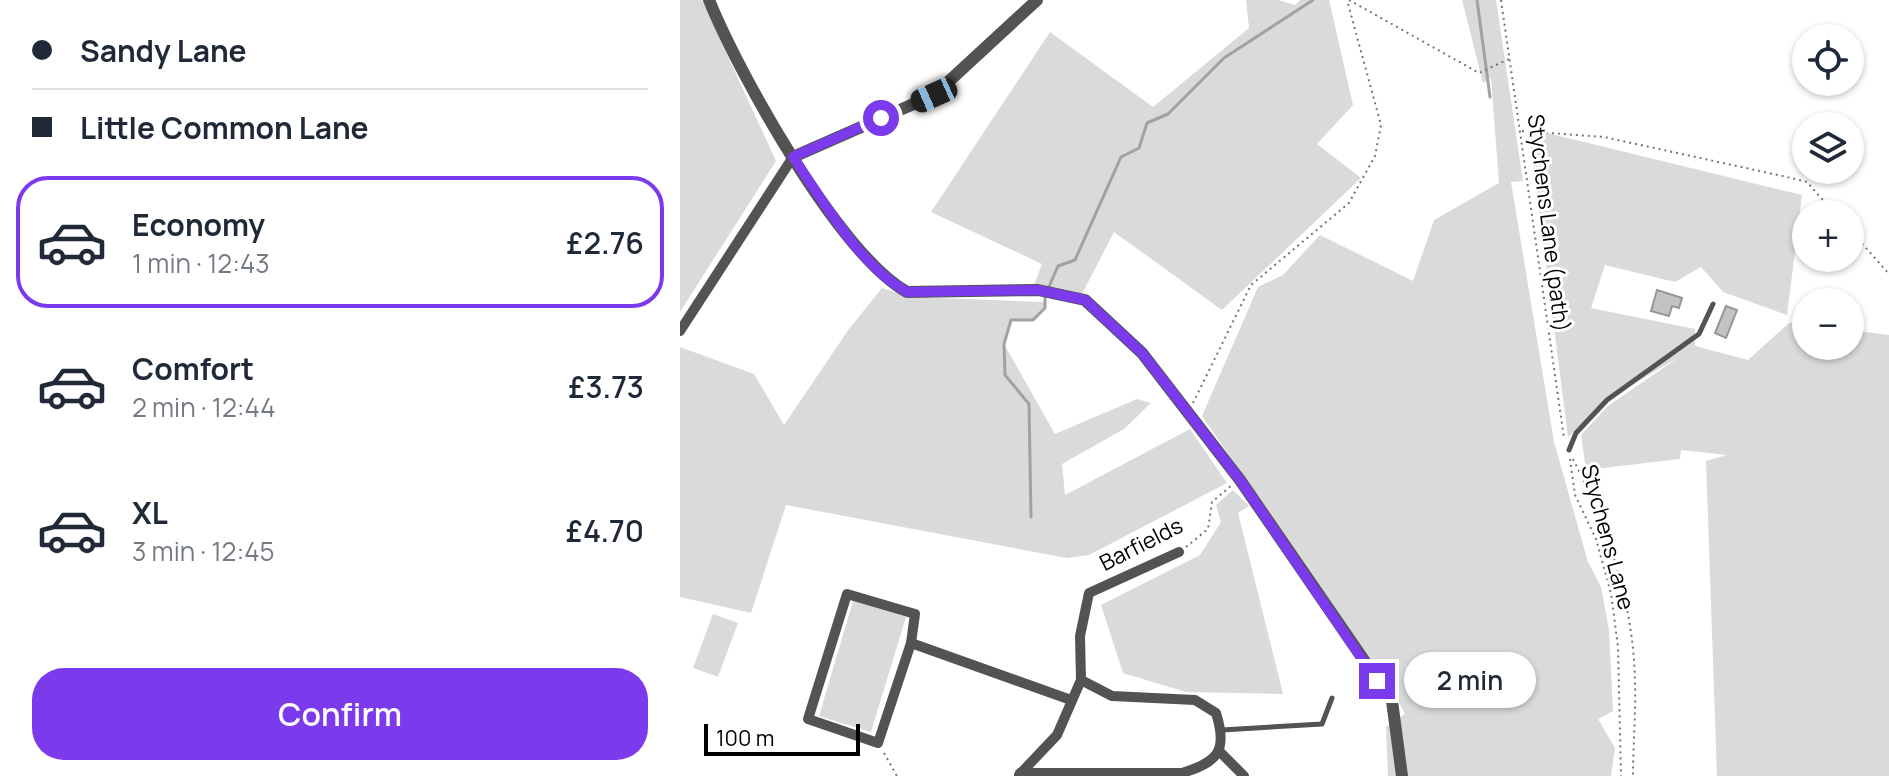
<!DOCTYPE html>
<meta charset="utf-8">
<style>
:root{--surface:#fff;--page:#f6f6f7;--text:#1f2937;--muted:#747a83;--line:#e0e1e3;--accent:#7c3aed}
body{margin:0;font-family:Manrope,sans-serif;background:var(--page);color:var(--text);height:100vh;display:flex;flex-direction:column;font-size:30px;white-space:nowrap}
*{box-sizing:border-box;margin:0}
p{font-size:26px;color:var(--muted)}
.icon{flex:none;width:44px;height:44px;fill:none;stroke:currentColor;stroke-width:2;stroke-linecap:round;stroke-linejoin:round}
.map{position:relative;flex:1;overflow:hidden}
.sheet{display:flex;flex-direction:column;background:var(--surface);width:680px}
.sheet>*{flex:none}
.top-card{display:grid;align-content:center;height:176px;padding:0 32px;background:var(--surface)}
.buttons{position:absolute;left:1112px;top:24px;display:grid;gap:16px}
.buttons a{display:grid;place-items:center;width:72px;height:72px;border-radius:50%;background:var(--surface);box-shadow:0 2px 6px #0004;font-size:40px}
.scale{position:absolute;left:24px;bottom:20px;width:156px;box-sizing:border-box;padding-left:8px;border:4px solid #000;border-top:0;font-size:22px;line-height:28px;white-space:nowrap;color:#000;-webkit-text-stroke:6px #fff;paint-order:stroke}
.end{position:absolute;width:36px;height:36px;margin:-18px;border:10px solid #7c3aed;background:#fff;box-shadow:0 0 0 4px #fff}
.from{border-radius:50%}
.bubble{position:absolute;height:56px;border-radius:28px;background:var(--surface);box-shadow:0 2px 6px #0004;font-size:26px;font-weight:600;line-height:56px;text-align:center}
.car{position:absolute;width:24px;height:48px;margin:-24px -12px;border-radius:10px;box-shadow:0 0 6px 2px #0007;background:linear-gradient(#222 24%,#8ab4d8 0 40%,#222 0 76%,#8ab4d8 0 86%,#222 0)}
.top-card b{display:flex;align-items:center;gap:28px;height:76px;font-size:30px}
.top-card b+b{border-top:2px solid var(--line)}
.top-card i{width:20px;height:20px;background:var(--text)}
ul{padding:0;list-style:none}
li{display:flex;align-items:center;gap:24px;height:132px;margin:0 16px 12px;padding:0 16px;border:4px solid transparent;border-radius:32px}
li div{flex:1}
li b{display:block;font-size:30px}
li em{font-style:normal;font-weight:600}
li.current{border-color:var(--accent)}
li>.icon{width:72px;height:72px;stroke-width:1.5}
.primary-button{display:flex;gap:16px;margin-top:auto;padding:16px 32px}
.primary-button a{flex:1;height:92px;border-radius:32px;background:var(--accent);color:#fff;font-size:32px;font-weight:600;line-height:92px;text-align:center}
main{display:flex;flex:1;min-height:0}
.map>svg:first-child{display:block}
</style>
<main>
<section class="sheet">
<div class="top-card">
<b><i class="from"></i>Sandy Lane</b>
<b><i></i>Little Common Lane</b>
</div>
<ul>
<li class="current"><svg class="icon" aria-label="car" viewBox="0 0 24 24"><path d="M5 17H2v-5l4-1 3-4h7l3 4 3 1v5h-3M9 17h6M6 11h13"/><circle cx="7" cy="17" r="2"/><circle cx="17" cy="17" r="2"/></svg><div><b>Economy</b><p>1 min · 12:43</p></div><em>£2.76</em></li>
<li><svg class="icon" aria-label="car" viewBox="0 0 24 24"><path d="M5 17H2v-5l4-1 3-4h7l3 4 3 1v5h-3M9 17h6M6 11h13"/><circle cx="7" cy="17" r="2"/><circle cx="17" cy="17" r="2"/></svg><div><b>Comfort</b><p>2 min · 12:44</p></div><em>£3.73</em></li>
<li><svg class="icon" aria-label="car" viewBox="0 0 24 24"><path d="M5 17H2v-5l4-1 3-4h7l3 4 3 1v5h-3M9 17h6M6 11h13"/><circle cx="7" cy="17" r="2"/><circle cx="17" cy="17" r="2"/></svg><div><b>XL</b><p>3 min · 12:45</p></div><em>£4.70</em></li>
</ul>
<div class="primary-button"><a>Confirm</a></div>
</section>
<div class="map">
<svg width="1209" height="776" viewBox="0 0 1209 776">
<rect width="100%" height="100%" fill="#fff"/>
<g fill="#dadada">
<path d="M0,0H22L96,161L0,312Z"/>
<path d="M566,0H598L615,5L620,0H649L673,105L637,144L681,178L542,310L434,232L402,294L354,285L362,264L251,212L370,32L473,107L569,28Z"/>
<path d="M782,0H816L843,181L831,182L874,442L908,562L921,587L929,630L933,711L918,719L935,748L931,776H708L706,727L725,714L714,693L522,416L578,287L603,275L640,235L733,281L754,220L819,183L811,78L803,83Z"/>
<path d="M855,130L1122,195L1107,315L1043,292L1021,267L995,282L925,265L911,308L1015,329V346L1068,360L1109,323L1126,325V346H1170V330L1209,335V776H1037L1026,461L1047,455L1001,450L1000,459L906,470L901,435L928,406L999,357L927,400L888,437L851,147Z"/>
<path d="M202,288L230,297L365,302V308L353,320H331L324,344L375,434L457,399L471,403L444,429L382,464L385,495L510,429L547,483L409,555L387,558L106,505L71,613L0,597V347L74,374L104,425L169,329Z"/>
<path d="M553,490L569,506L558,513L603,694L506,692L443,673L421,605L520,555L541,522L536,505Z"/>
<path d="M173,601L226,617L191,732L139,716Z"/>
<path d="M33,614L58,623L38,677L13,668Z"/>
</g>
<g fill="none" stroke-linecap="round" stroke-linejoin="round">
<g stroke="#a1a1a1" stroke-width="3">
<path d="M797,0L810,97"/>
<path d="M368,289L378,266L395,260L441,157L459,148L467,123L488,114L544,58L633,0"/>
<path d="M351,517L349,404L325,375L324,344L331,320H353L365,308V296"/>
</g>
</g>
<g fill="#c3c3c3" stroke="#979797" stroke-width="2">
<path d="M977,290L1002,298L999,308L992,306L989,316L971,311Z"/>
<path d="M1046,306L1057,310L1046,338L1035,333Z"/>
</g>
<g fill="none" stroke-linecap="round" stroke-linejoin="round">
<g stroke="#757575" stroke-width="2" stroke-dasharray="2 4" stroke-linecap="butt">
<path d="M669,0L799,73L829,59"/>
<path d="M821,0L884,438"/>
<path d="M842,131L924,137L1107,177L1127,182L1155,214"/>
<path d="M1170,230L1209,274"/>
<path d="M513,403L571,285L669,203L695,156L701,125L667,0"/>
<path d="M890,459L895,495L916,539L931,593L938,647L941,776"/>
<path d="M893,459C928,528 954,605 955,683C956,714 953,745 953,776"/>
<path d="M506,547L528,529L532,502L552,485"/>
<path d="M204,753L217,776"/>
</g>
<g stroke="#535353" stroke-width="5">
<path d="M889,450L896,433L927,400L1019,334L1033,304"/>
<path d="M542,730L642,724L652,698"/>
</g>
<g stroke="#535353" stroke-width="10">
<path d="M0,331L113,157"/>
<path d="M167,594L235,614L231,643L198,743L128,719Z"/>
<path d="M231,643L391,700"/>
<path d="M539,751L564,776"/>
<path d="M340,773H502C538,762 548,751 536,713L515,700L432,696L401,680"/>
<path d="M339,775L377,735L401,680L400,636L409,593L499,552"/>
</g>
<g stroke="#535353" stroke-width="12">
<path d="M29,0C59,74 159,254 227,292L358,290L405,300L462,353L560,480L712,701L722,776"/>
<path d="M113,157L254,95L357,0"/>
</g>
</g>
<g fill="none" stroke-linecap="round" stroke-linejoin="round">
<path stroke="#7c3aed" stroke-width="10" d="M201,118L113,157C143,201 180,266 227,292L358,290L405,300L462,353L560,480L697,681"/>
</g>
<g text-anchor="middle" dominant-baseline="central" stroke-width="6" stroke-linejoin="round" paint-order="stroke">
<g font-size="22" fill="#000" stroke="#fff">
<text transform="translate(869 223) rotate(83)">Stychens Lane (path)</text>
<text transform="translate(928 537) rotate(75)">Stychens Lane</text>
<text transform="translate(461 544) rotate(-27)">Barfields</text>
</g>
</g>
</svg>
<div class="buttons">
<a><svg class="icon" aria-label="locate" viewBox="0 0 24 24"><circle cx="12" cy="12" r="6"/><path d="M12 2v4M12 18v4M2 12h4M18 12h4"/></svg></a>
<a><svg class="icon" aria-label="layers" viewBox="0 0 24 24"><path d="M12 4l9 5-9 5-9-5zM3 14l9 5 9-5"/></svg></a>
<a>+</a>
<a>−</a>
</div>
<div class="scale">100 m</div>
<i class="end from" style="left:201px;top:118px"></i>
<i class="end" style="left:697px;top:681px"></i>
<div class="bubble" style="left:724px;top:652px;width:132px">2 min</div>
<i class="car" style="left:254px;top:95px;rotate:246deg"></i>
</div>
</main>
